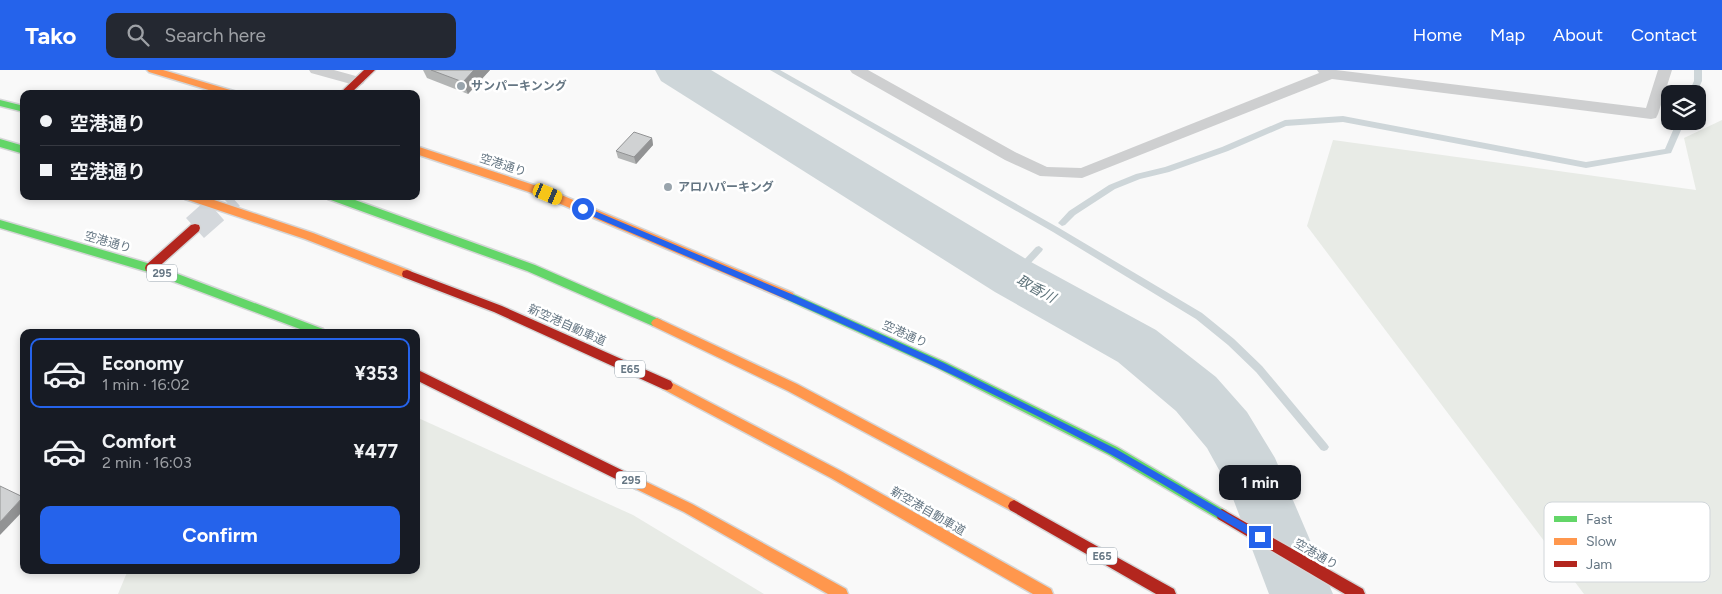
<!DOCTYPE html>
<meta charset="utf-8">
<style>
:root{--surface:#171b24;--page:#242831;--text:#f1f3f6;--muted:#9ea1a6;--line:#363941;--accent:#2563eb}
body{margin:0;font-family:Figtree,"Noto Sans JP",sans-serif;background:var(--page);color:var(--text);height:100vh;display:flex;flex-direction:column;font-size:19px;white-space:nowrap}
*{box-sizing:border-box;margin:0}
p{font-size:16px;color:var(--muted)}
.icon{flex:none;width:28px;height:28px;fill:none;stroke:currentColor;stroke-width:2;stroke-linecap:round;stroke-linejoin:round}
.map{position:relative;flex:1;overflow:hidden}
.sheet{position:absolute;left:20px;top:259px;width:400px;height:245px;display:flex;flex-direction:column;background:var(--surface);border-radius:10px;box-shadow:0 2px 8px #0003}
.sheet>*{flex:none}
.hud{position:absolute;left:20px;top:20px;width:400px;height:110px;border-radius:10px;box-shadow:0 2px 8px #0003;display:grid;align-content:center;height:110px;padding:0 20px;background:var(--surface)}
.tools{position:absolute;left:1661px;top:15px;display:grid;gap:10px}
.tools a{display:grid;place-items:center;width:45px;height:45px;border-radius:10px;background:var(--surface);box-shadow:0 2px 8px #0003;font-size:25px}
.end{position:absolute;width:22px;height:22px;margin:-11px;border:6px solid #2563eb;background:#fff;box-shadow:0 0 0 2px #fff}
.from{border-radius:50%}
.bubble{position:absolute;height:35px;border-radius:10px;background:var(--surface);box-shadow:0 2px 8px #0003;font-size:16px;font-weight:700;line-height:35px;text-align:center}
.car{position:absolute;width:15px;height:30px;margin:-15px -8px;border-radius:6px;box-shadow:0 0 4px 1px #0007;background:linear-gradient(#f5c518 24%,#345 0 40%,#f5c518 0 76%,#345 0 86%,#f5c518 0)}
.hud b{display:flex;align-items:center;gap:18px;height:48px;font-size:19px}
.hud b+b{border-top:1px solid var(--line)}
.hud i{width:12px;height:12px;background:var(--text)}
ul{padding:9px 0 0;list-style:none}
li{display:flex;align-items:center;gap:15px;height:70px;margin:0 10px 8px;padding:0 10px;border:2px solid transparent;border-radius:10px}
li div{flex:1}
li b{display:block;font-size:19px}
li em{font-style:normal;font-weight:700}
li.on{border-color:var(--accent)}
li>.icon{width:45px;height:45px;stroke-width:1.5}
.primary-button{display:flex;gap:10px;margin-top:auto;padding:10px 20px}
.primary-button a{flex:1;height:58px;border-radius:10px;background:var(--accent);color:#fff;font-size:20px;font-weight:700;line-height:58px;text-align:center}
header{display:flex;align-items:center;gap:30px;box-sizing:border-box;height:70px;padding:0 25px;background:var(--accent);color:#fff}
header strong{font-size:24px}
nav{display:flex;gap:28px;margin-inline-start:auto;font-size:18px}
.search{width:350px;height:45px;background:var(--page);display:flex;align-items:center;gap:12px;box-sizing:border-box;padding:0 18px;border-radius:10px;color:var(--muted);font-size:19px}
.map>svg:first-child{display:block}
</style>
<header>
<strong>Tako</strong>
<div class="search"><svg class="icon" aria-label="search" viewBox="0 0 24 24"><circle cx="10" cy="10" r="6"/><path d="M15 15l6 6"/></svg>Search here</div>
<nav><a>Home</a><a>Map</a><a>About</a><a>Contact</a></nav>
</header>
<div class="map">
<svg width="1722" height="524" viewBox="0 0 1722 524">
<rect width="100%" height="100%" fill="#f9f9f9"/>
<g fill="#e8ebe6">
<path d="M1722,50V524H1584L1307,156L1333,70L1696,120L1684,68Z"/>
<path d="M416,347L633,445L764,524H118L128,500H416Z"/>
</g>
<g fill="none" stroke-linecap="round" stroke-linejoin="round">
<g fill="#ced6d9" fill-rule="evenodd">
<path d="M770,0H780L1059,158L1202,243L1234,269L1262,296L1327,374L1329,377L1327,380L1324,381L1321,380L1256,302L1228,275L1196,249L1053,162Z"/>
<path d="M1694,0H1702V11L1696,24H1688L1694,11Z"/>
<path d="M1343,46L1586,92L1665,79L1677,51H1685L1671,83L1586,98L1343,52L1286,56L1228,81L1169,102L1140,109L1115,119L1075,145L1065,155L1062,156L1058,153L1069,141L1109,115L1136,104L1165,97L1222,77L1285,50Z"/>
<path d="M1039,176L1043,179L1042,181L1016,209H1010L1009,207L1010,205L1036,177Z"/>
</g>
<path fill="#ced6d9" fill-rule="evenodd" d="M655,0H711L1031,192L1156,260L1216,307L1247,342L1275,388L1333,524H1269L1229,418L1207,378L1176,341L1118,292L995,222L661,11Z"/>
<path stroke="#d4d8dc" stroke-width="27" stroke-dasharray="27 14" stroke-linecap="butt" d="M195,158L231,126"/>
<g stroke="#d5d6d7" stroke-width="3">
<g id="fast">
<path d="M0,30L24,36V42L0,36Z"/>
<path d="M0,69L24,76V84L0,77Z"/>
<path d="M327,126H344L535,195L661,250L663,253L661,256H653L527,201L328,129Z"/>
<path d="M0,150L154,195L323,259L325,262H308L148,202L0,158Z"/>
<path d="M789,222L945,292L1117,377L1226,441L1228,445L1226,449L1222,451L1218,449L1109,385L937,298L785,229L784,226L785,223Z"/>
</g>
</g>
<g stroke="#d5d6d7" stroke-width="3">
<g id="slow">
<path d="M147,0H163L237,22L239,24H222L149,2Z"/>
<path d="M416,76L552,121L793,223L794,226L793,229H785L544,127L416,84Z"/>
<path d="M184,126H202L313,163L411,201L412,204L411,207H403L305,169L185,129Z"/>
<path d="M657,248L797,314L1018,432L1020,436L1018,440L1014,442L1010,440L788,321L653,256L651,253L653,250Z"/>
<path d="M667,310L839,400L1051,519L1053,524H1033L831,408L663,319L661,315L663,311Z"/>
<path d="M636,407L692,434L846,519L848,524H828L684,442L632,417L630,413L632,409Z"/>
</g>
</g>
<g stroke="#d5d6d7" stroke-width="3">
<g id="jam">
<path d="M364,0H375L350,24H339Z"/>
<path d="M195,154L199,155L200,158L199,161L154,201H146L145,198L146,195L191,155Z"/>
<path d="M407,200L502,236L671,311L673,315L671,319L667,320L663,319L494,242L403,207L402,204L403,201Z"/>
<path d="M416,299L640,409L642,413L640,417L636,419L632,417L416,310Z"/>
<path d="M1014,430L1174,519L1176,524H1156L1010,440L1008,436L1010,432Z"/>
<path d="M1222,439L1363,519L1365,524H1345L1218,449L1216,445L1218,441Z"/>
</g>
</g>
<g fill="#cecfd0" fill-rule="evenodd">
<path d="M309,0H334L363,8L365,11L363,14L358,16L311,3Z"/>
<path d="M850,0H868L1015,82L1047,97L1081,98L1319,3L1317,0H1336L1646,38L1658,0H1672L1658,44L1656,48L1651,49L1332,9L1082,108L1040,106L1005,90L852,3Z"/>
</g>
<use href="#fast" fill="#63d668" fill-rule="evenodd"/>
<use href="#slow" fill="#ff974d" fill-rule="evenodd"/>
<use href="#jam" fill="#b3261e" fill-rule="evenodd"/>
</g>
<g fill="#b3b5b5">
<path d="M423,0H490L468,24L427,8Z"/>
<path d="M652,68L653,75L636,94L618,88L616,81Z"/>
</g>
<g fill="#929394">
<path d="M474,0H490L468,24L463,12Z"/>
<path d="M652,68L653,75L636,94L634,87Z"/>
<path d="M23,427L24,428V440L0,465V452Z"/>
</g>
<g fill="#d0d2d3" stroke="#929394">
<path d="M431,0H474L463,12Z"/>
<path d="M634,62L652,68L634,87L616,81Z"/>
<path d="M0,416L23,427L0,452Z"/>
</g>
<path fill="#2563eb" d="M583,136L796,226L944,293L1116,379L1263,464V470H1257C1208,442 1160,411 1110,384C939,292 759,217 580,141V137Z"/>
<g fill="#99a4ac" stroke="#fff" stroke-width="2">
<circle cx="461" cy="16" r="5"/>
<circle cx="668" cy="117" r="5"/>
</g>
<g text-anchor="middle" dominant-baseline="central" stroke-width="5" stroke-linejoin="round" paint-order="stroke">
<g fill="#fff" stroke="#939fa8" stroke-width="1">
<rect x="147" y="194.5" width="30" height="17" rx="4"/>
<rect x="615" y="290.5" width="30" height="17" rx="4"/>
<rect x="616" y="401.5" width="30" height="17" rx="4"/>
<rect x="1087" y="477.5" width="30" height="17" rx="4"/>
</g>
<g font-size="11" font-weight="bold" fill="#657683">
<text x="162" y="203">295</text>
<text x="630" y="299">E65</text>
<text x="631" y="410">295</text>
<text x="1102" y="486">E65</text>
</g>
<g font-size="12" font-weight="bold" fill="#657683" stroke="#fff" text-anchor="start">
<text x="471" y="16">サンパーキンング</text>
<text x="678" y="117">アロハパーキング</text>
</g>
<g font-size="12" fill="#657683" stroke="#fff">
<text transform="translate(503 95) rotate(18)">空港通り</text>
<text transform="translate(108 172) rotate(16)">空港通り</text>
<text transform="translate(567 255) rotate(24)">新空港自動車道</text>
<text transform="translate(905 264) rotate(24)">空港通り</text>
<text transform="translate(928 441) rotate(30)">新空港自動車道</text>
<text transform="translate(1316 484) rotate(30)">空港通り</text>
</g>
<g font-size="14" font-style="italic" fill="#60757c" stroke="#fff">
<text transform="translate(1036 219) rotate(29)">取香川</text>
</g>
</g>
<rect x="1544" y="432" width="166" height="80" rx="8" fill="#fff" stroke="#d1d6da" stroke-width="1"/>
<rect x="1554" y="446" width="23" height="6" fill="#63d668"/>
<rect x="1554" y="468" width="23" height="7" fill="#ff974d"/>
<rect x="1554" y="491" width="23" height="6" fill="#b3261e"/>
<g font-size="14" fill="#657683">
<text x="1586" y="454">Fast</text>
<text x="1586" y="476">Slow</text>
<text x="1586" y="499">Jam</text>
</g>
</svg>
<div class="tools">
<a><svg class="icon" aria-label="layers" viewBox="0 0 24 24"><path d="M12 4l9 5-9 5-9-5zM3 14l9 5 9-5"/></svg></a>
</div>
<i class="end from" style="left:583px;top:139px"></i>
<i class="end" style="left:1260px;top:467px"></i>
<div class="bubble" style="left:1219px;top:395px;width:82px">1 min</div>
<i class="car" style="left:548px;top:124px;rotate:113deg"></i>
<div class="hud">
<b><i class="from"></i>空港通り</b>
<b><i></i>空港通り</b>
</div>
<section class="sheet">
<ul>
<li class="on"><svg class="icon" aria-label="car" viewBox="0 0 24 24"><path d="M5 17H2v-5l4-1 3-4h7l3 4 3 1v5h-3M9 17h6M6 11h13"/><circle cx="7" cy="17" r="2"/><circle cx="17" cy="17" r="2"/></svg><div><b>Economy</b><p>1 min · 16:02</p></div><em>¥353</em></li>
<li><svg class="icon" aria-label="car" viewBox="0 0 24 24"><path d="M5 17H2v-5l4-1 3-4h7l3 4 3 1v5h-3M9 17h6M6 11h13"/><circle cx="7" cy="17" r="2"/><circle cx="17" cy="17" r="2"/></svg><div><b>Comfort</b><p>2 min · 16:03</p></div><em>¥477</em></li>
</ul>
<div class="primary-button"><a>Confirm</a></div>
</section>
</div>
